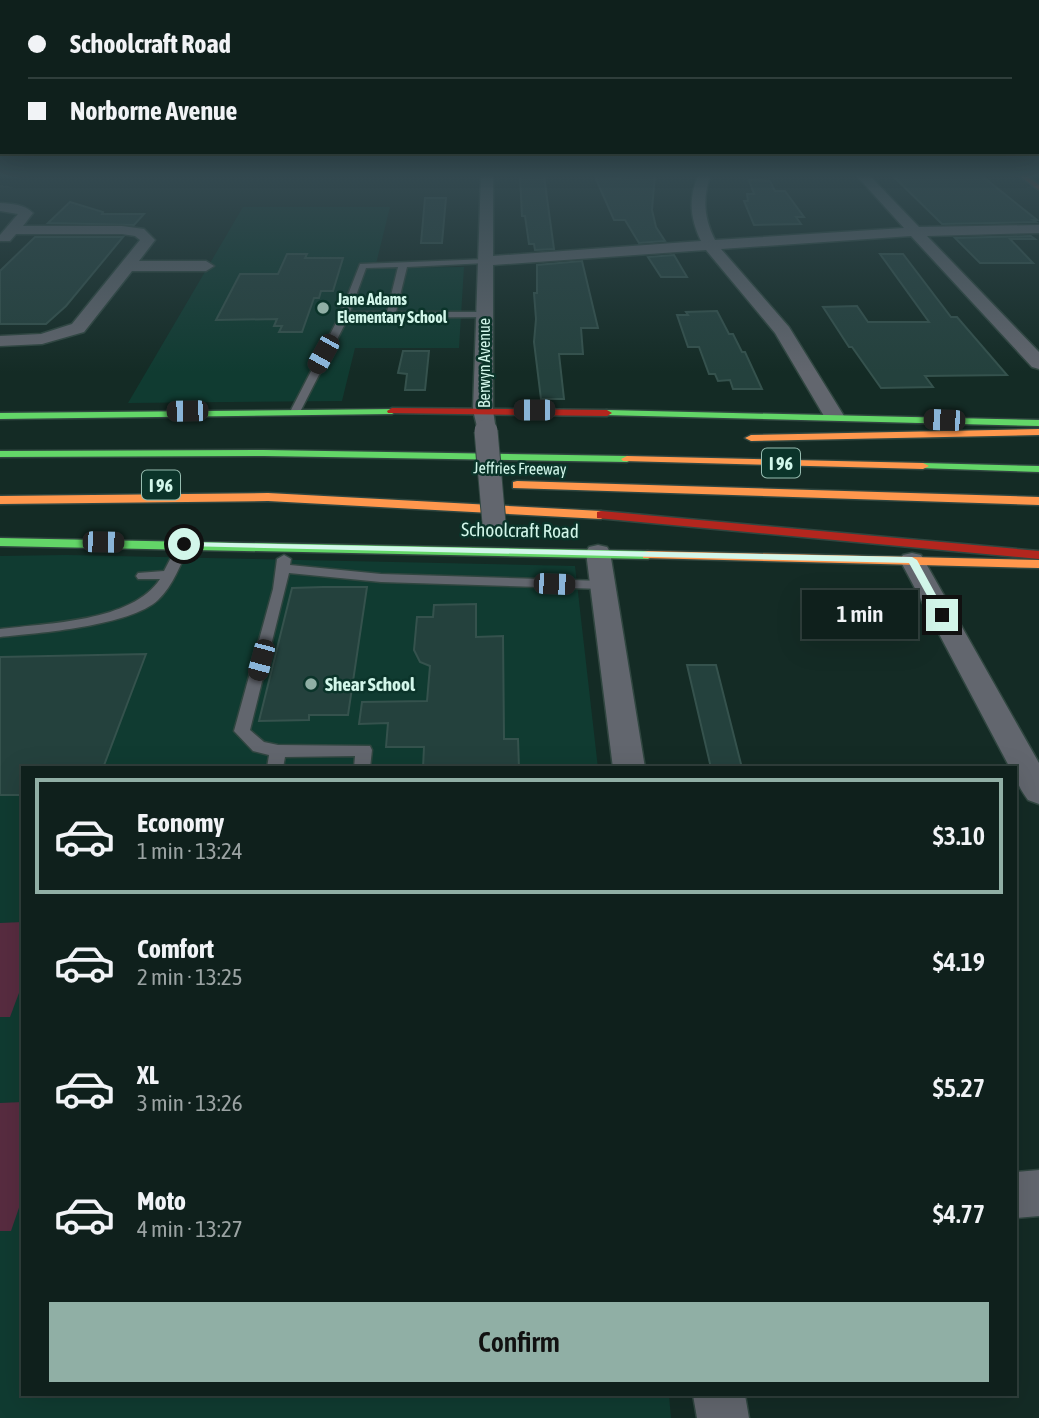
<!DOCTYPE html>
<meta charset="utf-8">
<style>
:root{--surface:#0f201c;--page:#182825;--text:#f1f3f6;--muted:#9ba3a3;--line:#2f3e3b;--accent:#90afa5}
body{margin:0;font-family:"Asap Condensed",sans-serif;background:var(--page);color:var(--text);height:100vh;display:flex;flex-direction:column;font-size:26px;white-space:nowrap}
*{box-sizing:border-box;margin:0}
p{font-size:23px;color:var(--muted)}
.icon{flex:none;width:38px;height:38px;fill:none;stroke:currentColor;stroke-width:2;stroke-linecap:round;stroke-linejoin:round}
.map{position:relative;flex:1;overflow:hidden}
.details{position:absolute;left:21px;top:766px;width:996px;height:630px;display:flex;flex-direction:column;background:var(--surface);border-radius:0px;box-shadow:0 7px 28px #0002,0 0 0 2px var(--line)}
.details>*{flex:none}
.top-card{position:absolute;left:0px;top:0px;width:1040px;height:154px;box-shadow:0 7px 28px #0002,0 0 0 2px var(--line);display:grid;align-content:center;height:154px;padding:0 28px;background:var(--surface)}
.end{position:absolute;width:32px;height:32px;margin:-16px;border:9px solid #d2f6ea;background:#111;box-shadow:0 0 0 4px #111}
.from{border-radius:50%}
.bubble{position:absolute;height:49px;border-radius:0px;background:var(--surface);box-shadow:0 7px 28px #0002,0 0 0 2px var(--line);font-size:23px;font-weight:600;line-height:49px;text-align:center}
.car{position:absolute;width:21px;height:42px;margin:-21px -10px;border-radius:9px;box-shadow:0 0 5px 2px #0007;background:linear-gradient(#222 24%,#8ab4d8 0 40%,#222 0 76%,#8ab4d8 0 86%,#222 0)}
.top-card b{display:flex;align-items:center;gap:24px;height:66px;font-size:26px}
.top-card b+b{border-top:2px solid var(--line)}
.top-card i{width:18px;height:18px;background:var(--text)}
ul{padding:12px 0 0;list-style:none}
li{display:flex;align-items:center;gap:21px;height:116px;margin:0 14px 10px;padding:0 14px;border:4px solid transparent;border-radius:0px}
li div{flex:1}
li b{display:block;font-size:26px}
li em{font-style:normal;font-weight:600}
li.active{border-color:var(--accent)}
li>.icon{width:63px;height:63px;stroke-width:1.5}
.cta{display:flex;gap:14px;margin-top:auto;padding:14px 28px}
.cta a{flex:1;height:80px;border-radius:0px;background:var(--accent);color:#111;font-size:28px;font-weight:600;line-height:80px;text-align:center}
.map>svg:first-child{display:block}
</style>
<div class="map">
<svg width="1039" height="1418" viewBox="0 0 1039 1418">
<rect width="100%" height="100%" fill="#142b25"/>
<g fill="#103b31">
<path d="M243,207H390L375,268L464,267L459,348H355L342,401L128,403Z"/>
<path d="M66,555L575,566L598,768H23V1395H669L671,1418H0V556Z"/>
</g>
<g fill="#582c40">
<path d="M23,922V982L10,1017H0V923Z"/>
<path d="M23,1102V1196L11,1231H0V1103Z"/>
</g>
<g fill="#24413d" stroke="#35524d" stroke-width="2">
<path d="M619,174H655L652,210L656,227L665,241L639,243L625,220H614L595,177L620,178Z"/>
<path d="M520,176H544L554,249L535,250L534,244H529L525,216H522Z"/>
<path d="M893,176H982L1037,220H1033L1036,222L942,224Z"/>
<path d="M749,180L770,181L775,191H785L804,217H796L801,224L754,225L744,201H748L747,194H754Z"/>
<path d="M425,198H446L442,243H421Z"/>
<path d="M70,202L103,212L102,214H144L134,225L48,223Z"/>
<path d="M1031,236L1035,239H1010L1033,263H980L955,238Z"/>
<path d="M35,237H123L66,306L46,324H0V271Z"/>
<path d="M287,254H307L305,258H343L333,291H321L319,298H314L302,332H279L282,326H274L277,319L216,320L240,274H278Z"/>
<path d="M880,254H903L951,317H957L1007,375L925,376L933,387L881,388L852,347H849L823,307L857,306L868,322H929Z"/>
<path d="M674,255L687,277H661L648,257Z"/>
<path d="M582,261L598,328H581L583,354H559L564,399H541L534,342L536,319L534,293H537V265Z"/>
<path d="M717,311L729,334H733L742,352H745L762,389H733L730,380L718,381L715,374H709L699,347H688L677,315H688L686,312Z"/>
<path d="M403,351H429L425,390H405L407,374L398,373Z"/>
<path d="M323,587H367L348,715H309V720L259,721L292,588Z"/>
<path d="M476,604V637L503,636L504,739H518L519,768H423L424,747H386L388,723L359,724L362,702L427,701L430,666L420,662L414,650L417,617H433L434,605Z"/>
<path d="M146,654L103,768H23V795H0V657Z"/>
<path d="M687,665H716L742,768H711Z"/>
</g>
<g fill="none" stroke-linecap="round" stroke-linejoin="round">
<g stroke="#304640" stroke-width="3">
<g id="lane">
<path d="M489,259L486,263L407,267L396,312H485L488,313V317L348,318L301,410L292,412L291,410L340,315L360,264ZM398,267L387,312H350L366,268Z"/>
<path d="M184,540L190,544C181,563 173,586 158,600C130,626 39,633 0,637V629C47,623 132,622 160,579H138L136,576L138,573L164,571L178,544Z"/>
<path d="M284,555L291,559L290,565L381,574L603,581L610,585L603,589L381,582L289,573L250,730L264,742L278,745L370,746L372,750L370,768H354L355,756L285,757L283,768H267L269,755L253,751L234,731L273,589L277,559Z"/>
</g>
</g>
<g stroke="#304640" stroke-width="3">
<g id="street">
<path d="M481,174H493V256L701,241C690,218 688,198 699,174H711C702,198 704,218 715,240L904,228L855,174H868L919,227L1039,225V233L927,236L1039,352V369L1032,367L911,236L721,249L789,327L844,416L841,420H827L824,416L775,333L706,250L493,265V410L496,431L493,435H479L473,410Z"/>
<path d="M0,203C12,204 24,204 33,213L23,226H122L144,229L155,240L139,261H206L214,266L206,271H132L84,332L42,344L0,346V336L41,334L72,324L140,240L135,236L122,234H16L10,241H0V235L18,214L0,211Z"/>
<path d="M598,545L607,547L610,552L645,768H613L586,552L589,547Z"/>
<path d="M912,553L921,555L924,560L1039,763V804L1028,800C1021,790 1015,781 1015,768H1010L900,560L903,555Z"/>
<path d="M1039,1170V1216L1015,1218V1172Z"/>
<path d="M693,1395H745L749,1418H697Z"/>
</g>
</g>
<g stroke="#304640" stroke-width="3">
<g id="fast">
<path d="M396,409L397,411L392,414L0,419V413Z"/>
<path d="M607,410L1039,420V426L603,415V411Z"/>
<path d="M264,450L627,456L633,459L627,462L264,456L0,457V451Z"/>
<path d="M923,463L1039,466V472L919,468L917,466Z"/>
<path d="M0,538L648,551L655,555L648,559L0,546Z"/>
</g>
</g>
<g stroke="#304640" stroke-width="3">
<g id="slow">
<path d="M1039,429V435L751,441L745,438L751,435Z"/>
<path d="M627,456L923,463L929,466L923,469L623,461L621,459Z"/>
<path d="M517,481L1039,497V505L513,488V482Z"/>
<path d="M268,493L601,511L607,515L601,519L268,501L0,504V496Z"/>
<path d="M648,551L1039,560V568L643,558V552Z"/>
</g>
</g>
<g stroke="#304640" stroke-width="3">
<g id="jam">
<path d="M1017,174H1025L1039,185V190Z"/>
<path d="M392,408L607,410L612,413L607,416L388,413L387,411Z"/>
<path d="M601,511L1039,551V559L597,518V512Z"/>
</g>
</g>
<use href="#lane" fill="#62666e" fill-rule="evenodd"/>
<use href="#street" fill="#62666e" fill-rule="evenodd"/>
<use href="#fast" fill="#63d668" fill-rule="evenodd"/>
<use href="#slow" fill="#ff974d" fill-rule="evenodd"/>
<use href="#jam" fill="#b3261e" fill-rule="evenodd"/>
<g stroke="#304640" stroke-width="25" stroke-linecap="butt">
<path id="street-bridge" d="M486,431L494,523"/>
</g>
<use href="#street-bridge" stroke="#62666e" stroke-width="23"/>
</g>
<linearGradient id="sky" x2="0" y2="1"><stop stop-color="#0b1814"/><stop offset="0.47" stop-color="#344a51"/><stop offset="1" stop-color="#344a51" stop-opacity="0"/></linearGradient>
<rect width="1039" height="373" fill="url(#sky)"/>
<path fill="#d2f6ea" d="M181,542L912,557L917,560L947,615L939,617L909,563L184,546L180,544Z"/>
<g fill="#90afa5" stroke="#0b342a" stroke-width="2.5">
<circle cx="323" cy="308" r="7"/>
<circle cx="311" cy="684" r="7"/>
</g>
<g text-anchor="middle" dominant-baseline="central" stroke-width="5" stroke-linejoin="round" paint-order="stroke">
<g font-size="16" font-weight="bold" fill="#d2f6ea" stroke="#0b342a" text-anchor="start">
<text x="337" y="299">Jane Adams<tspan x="337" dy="18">Elementary School</tspan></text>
</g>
<g font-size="16" fill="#d2f6ea" stroke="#0b342a">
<text transform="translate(484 363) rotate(-90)">Berwyn Avenue</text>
<text transform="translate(520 468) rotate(1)">Jeffries Freeway</text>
</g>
<g fill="#0b342a" stroke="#96bcb0" stroke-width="2">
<rect x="762" y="448.5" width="38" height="29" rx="5"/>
<rect x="142" y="470.5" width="38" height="29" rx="5"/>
</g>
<g font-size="18" font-weight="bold" fill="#d2f6ea">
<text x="781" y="463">I 96</text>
<text x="161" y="485">I 96</text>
</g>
<g font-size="19" fill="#d2f6ea" stroke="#0b342a">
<text transform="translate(520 530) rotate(1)">Schoolcraft Road</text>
</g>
<g font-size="19" font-weight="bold" fill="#d2f6ea" stroke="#0b342a" text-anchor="start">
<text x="325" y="684">Shear School</text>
</g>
</g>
</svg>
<i class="end from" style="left:184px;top:544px"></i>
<i class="end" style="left:942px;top:615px"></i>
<div class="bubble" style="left:802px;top:590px;width:116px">1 min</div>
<i class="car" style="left:323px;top:354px;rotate:209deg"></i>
<i class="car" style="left:534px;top:410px;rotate:270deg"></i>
<i class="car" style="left:187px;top:411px;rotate:269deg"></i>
<i class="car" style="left:944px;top:420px;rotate:272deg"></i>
<i class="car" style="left:103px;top:542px;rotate:91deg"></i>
<i class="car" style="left:554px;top:584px;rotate:92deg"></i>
<i class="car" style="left:261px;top:660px;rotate:195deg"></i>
<div class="top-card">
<b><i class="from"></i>Schoolcraft Road</b>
<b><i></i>Norborne Avenue</b>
</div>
<section class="details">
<ul>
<li class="active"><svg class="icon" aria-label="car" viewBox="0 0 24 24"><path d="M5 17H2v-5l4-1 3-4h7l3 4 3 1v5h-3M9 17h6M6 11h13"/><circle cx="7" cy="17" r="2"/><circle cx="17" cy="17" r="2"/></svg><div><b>Economy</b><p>1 min · 13:24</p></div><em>$3.10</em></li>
<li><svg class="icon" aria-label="car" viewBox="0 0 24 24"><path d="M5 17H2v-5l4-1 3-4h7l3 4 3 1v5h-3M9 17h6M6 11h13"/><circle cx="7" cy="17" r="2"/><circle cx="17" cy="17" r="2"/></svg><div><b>Comfort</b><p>2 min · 13:25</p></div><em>$4.19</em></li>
<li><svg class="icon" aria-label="car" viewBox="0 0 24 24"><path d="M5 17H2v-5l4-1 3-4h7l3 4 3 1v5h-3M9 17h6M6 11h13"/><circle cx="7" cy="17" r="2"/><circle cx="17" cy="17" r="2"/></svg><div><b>XL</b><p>3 min · 13:26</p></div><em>$5.27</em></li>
<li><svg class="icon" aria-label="car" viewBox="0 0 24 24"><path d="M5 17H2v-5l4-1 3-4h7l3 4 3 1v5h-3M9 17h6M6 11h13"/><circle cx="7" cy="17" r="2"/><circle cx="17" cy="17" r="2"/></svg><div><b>Moto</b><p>4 min · 13:27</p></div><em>$4.77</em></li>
</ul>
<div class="cta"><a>Confirm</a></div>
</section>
</div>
